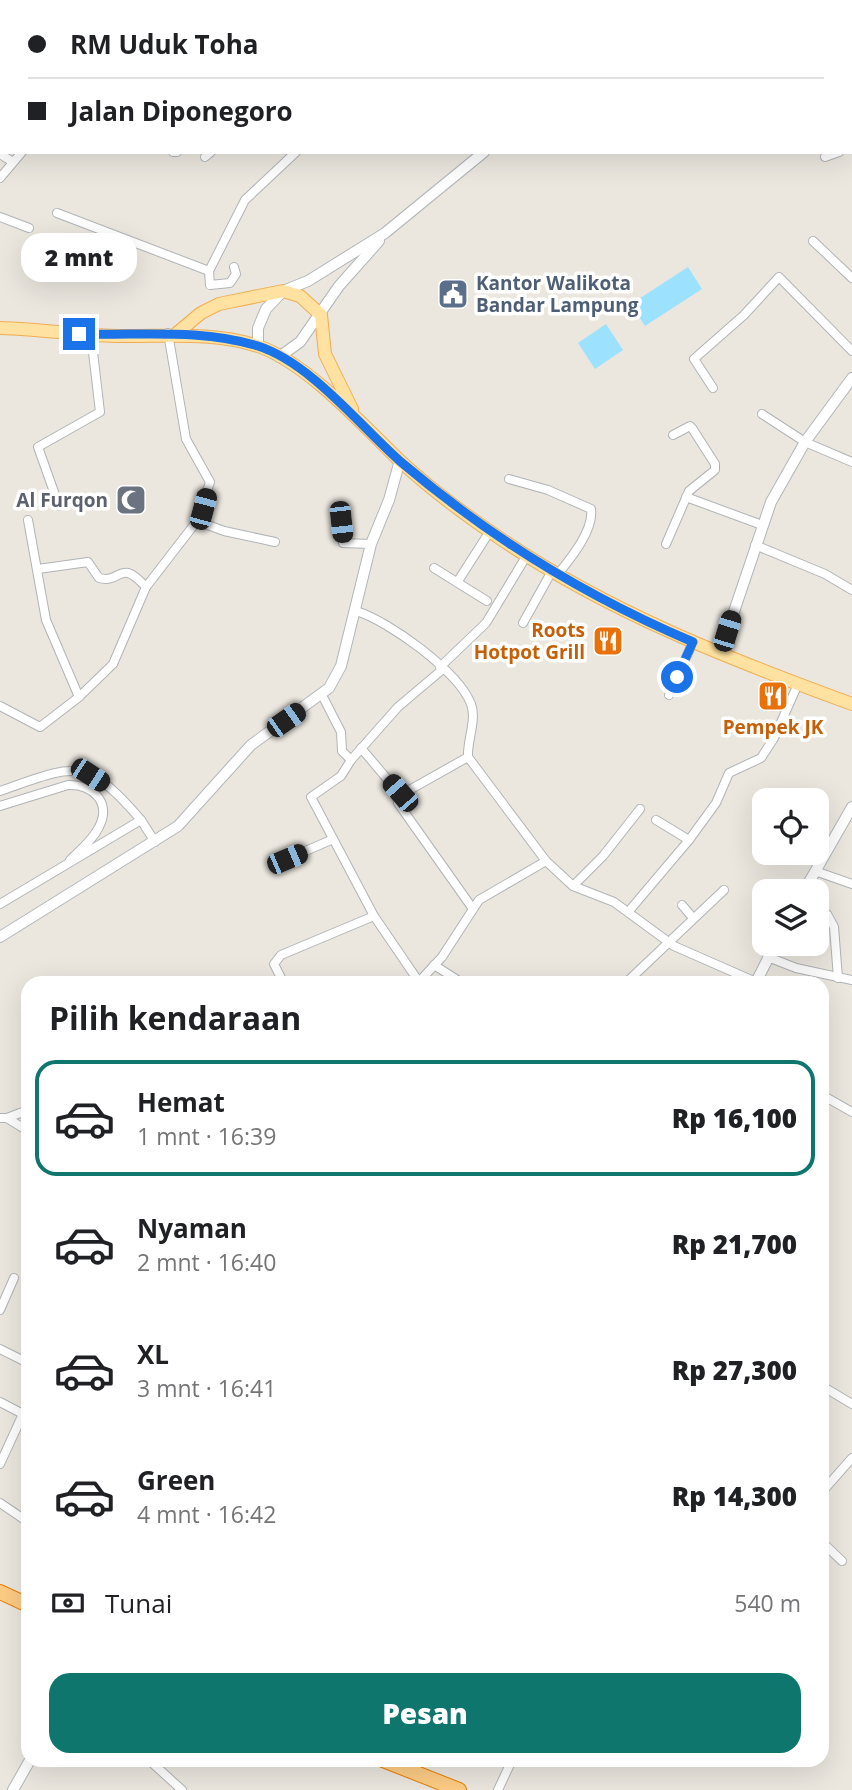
<!DOCTYPE html>
<html lang="id">
<meta charset="utf-8">
<style>
:root{--surface:#fff;--page:#f2f2f2;--text:#202124;--muted:#757577;--line:#e0e0e0;--accent:#0f766e}
body{margin:0;font-family:"Open Sans",sans-serif;background:var(--page);color:var(--text);height:100vh;display:flex;flex-direction:column;font-size:26px;white-space:nowrap}
*{box-sizing:border-box;margin:0}
p{font-size:23px;color:var(--muted)}
.icon{flex:none;width:38px;height:38px;fill:none;stroke:currentColor;stroke-width:2;stroke-linecap:round;stroke-linejoin:round}
.map{position:relative;flex:1;overflow:hidden}
.sheet{position:absolute;left:21px;top:976px;width:808px;height:791px;display:flex;flex-direction:column;background:var(--surface);border-radius:21px;box-shadow:0 7px 28px #0002}
.sheet>*{flex:none}
.top-card{position:absolute;left:0px;top:0px;width:852px;height:154px;box-shadow:0 7px 28px #0002;display:grid;align-content:center;height:154px;padding:0 28px;background:var(--surface)}
.controls{position:absolute;left:752px;top:788px;display:grid;gap:14px}
.controls a{display:grid;place-items:center;width:77px;height:77px;border-radius:14px;background:var(--surface);box-shadow:0 7px 28px #0002;font-size:35px}
.end{position:absolute;width:32px;height:32px;margin:-16px;border:9px solid #1a73e8;background:#fff;box-shadow:0 0 0 4px #fff}
.from{border-radius:50%}
.bubble{position:absolute;height:49px;border-radius:21px;background:var(--surface);box-shadow:0 7px 28px #0002;font-size:23px;font-weight:800;line-height:49px;text-align:center}
.car{position:absolute;width:21px;height:42px;margin:-21px -10px;border-radius:9px;box-shadow:0 0 5px 2px #0007;background:linear-gradient(#222 24%,#8ab4d8 0 40%,#222 0 76%,#8ab4d8 0 86%,#222 0)}
.top-card b{display:flex;align-items:center;gap:24px;height:66px;font-size:26px}
.top-card b+b{border-top:2px solid var(--line)}
.top-card i{width:18px;height:18px;background:var(--text)}
ul{padding:0;list-style:none}
li{display:flex;align-items:center;gap:21px;height:116px;margin:0 14px 10px;padding:0 14px;border:4px solid transparent;border-radius:21px}
li div{flex:1}
li b{display:block;font-size:26px}
li em{font-style:normal;font-weight:800}
li.on{border-color:var(--accent)}
li>.icon{width:63px;height:63px;stroke-width:1.5}
h2{padding:0 28px;font-size:32px;line-height:84px}
.pay{display:flex;align-items:center;gap:18px;height:77px;padding:0 28px;font-size:26px}
.pay p{margin-inline-start:auto}
.button{display:flex;gap:14px;margin-top:auto;padding:14px 28px}
.button a{flex:1;height:80px;border-radius:21px;background:var(--accent);color:#fff;font-size:28px;font-weight:800;line-height:80px;text-align:center}
.map>svg:first-child{display:block}
</style>
<div class="map">
<svg width="852" height="1790" viewBox="0 0 852 1790">
<rect width="100%" height="100%" fill="#ebe7df"/>
<g fill="#9ce2ff">
<path d="M688,267L702,289L645,326L631,304Z"/>
<path d="M606,324L623,350L595,369L578,343Z"/>
</g>
<g fill="none" stroke-linecap="round" stroke-linejoin="round">
<g stroke="#b0b4b7" stroke-width="10">
<g id="street">
<path d="M66,0L69,2"/>
<path d="M652,0L653,2"/>
<path d="M439,2L440,0"/>
<path d="M850,28L852,30"/>
<path d="M0,44L2,46"/>
<path d="M0,59L2,57"/>
<path d="M0,76L2,77"/>
<path d="M850,148H852"/>
<path d="M173,152H177"/>
<path d="M0,154L13,162"/>
<path d="M205,157L211,152"/>
<path d="M825,157L839,152"/>
<path d="M0,178L22,152"/>
<path d="M57,213L209,271"/>
<path d="M0,217L29,228"/>
<path d="M813,241L852,278"/>
<path d="M234,267L236,274L230,283L210,285L209,271L245,200L296,152"/>
<path d="M713,388L694,359L744,315L779,277L852,351"/>
<path d="M762,414L805,442L852,462"/>
<path d="M509,479L548,490L591,509C594,530 571,558 558,574"/>
<path d="M686,497L762,525"/>
<path d="M59,506L38,447L100,412L91,335"/>
<path d="M28,520L46,620L79,697"/>
<path d="M197,521L224,531L275,542"/>
<path d="M341,521L343,543L371,544"/>
<path d="M666,544L689,491L715,470V464L692,428L690,426L673,435"/>
<path d="M755,545L825,574L852,590"/>
<path d="M434,568L487,601"/>
<path d="M38,569L88,562L99,578C123,584 118,557 146,587"/>
<path d="M458,581L490,531"/>
<path d="M356,611C389,621 458,671 471,704C477,720 467,740 468,757L546,861L573,886L614,902L674,946L756,982"/>
<path d="M523,623L552,571"/>
<path d="M440,667L486,623L527,555"/>
<path d="M322,695L341,732L342,751L351,760L398,707L443,669"/>
<path d="M669,695L693,642"/>
<path d="M0,706L40,727L79,697L113,664L146,587L197,521L210,482L186,439L168,333"/>
<path d="M361,748L399,793"/>
<path d="M468,757L397,797L398,803L473,909"/>
<path d="M351,760L341,776L311,797L374,916L419,982"/>
<path d="M0,791C75,765 85,755 141,820L0,904"/>
<path d="M0,806L68,785C92,784 112,802 99,827C93,840 80,850 70,860"/>
<path d="M141,820L155,842"/>
<path d="M656,820L689,840"/>
<path d="M287,859L331,840"/>
<path d="M815,871L852,884"/>
<path d="M573,886L603,856L640,809"/>
<path d="M682,905L693,918"/>
<path d="M629,911L689,840L716,803L729,773L761,758L774,738L798,684"/>
<path d="M817,911L827,914L834,927L838,978"/>
<path d="M768,957L796,968L852,980"/>
<path d="M434,965L459,981L487,982"/>
<path d="M629,980L724,890"/>
<path d="M284,984L274,964L281,955L374,916"/>
<path d="M417,984L442,957L479,900L546,861"/>
<path d="M822,1095L852,1112"/>
<path d="M0,1118H7L28,1131"/>
<path d="M7,1118L28,1110"/>
<path d="M0,1310L14,1278"/>
<path d="M0,1349L28,1363"/>
<path d="M822,1386L852,1404"/>
<path d="M0,1402L23,1414L0,1464"/>
<path d="M822,1492L852,1458"/>
<path d="M0,1503L28,1522"/>
<path d="M822,1542L842,1561"/>
<path d="M149,1760L182,1790"/>
<path d="M498,1790L512,1760"/>
</g>
</g>
<g stroke="#b1b6ba" stroke-width="12">
<g id="secondary">
<path d="M664,2L666,0"/>
<path d="M258,346V328L266,309L283,291L308,281L385,233L484,152"/>
<path d="M279,357L300,342L339,286L379,241"/>
<path d="M720,653L771,502L805,442L852,378"/>
<path d="M804,891L852,807"/>
<path d="M0,937L178,826L251,745L329,688L341,666L371,544L389,500L400,460"/>
<path d="M755,984L776,943"/>
<path d="M13,1790L30,1760"/>
</g>
</g>
<g stroke="#f1ad53" stroke-width="14">
<g id="primary">
<path d="M0,328C39,329 77,335 116,336C164,337 211,331 258,346C307,363 361,423 398,459C428,487 464,514 498,537C606,611 729,659 852,704"/>
<path d="M177,333L201,313L219,304L283,291L300,296L321,315L325,354L352,409"/>
</g>
</g>
<g stroke="#ea7e00" stroke-width="16">
<g id="highway">
<path d="M0,1592L28,1605"/>
<path d="M383,1760L459,1790"/>
</g>
</g>
<use href="#street" stroke="#fff" stroke-width="8"/>
<use href="#secondary" stroke="#fff" stroke-width="10"/>
<use href="#primary" stroke="#ffe2a1" stroke-width="12"/>
<use href="#highway" stroke="#fdcc85" stroke-width="14"/>
</g>
<g fill="none" stroke-linecap="round" stroke-linejoin="round">
<path stroke="#1a73e8" stroke-width="9" d="M79,334C139,336 199,328 258,346C311,363 360,426 401,462C489,537 587,597 693,642L677,677"/>
</g>
<defs>
<g id="civic-square" transform="scale(1.575)"><rect x="-9" y="-9" width="18" height="18" rx="4" fill="#5c6f8a" stroke="#fff"/><path d="M-.6-6.5H3V-4.5H.6V-3L4-1V1h2V6H-6V1h2V-1L-.6-3ZM-1.2 2.5V6h2.4V2.5Z" fill="#fff"/></g>
<g id="mosque-square" transform="scale(1.575)"><rect x="-9" y="-9" width="18" height="18" rx="4" fill="#6b7280" stroke="#fff"/><path d="M3.5-4.9A6 6 0 1 0 3.5 4.9A5 5 0 1 1 3.5-4.9Z" fill="#fff"/></g>
<g id="restaurant-square" transform="scale(1.575)"><rect x="-9" y="-9" width="18" height="18" rx="4" fill="#e8710a" stroke="#fff"/><path d="M-5-6h1v4h1v-4h1v4h1v-4h1v5L-1.5 .5V6h-2V.5L-5-1ZM5-6V6H3V1.5H1.5Q1.5-4 5-6Z" fill="#fff"/></g>
</defs>
<g fill-rule="evenodd">
<use href="#civic-square" x="453" y="294"/>
<use href="#mosque-square" x="131" y="500"/>
<use href="#restaurant-square" x="608" y="641"/>
<use href="#restaurant-square" x="773" y="696"/>
</g>
<g text-anchor="middle" dominant-baseline="central" stroke-width="7" stroke-linejoin="round" paint-order="stroke">
<g font-size="19" font-weight="bold" fill="#4e5e75" stroke="#fff" text-anchor="start">
<text x="476" y="283">Kantor Walikota<tspan x="476" dy="22">Bandar Lampung</tspan></text>
</g>
<g font-size="19" font-weight="bold" fill="#5b616d" stroke="#fff" text-anchor="end">
<text x="108" y="500">Al Furqon</text>
</g>
<g font-size="19" font-weight="bold" fill="#c56008" stroke="#fff" text-anchor="end">
<text x="585" y="630">Roots<tspan x="585" dy="22">Hotpot Grill</tspan></text>
<text x="773" y="727" text-anchor="middle">Pempek JK</text>
</g>
</g>
</svg>
<div class="controls">
<a><svg class="icon" aria-label="locate" viewBox="0 0 24 24"><circle cx="12" cy="12" r="6"/><path d="M12 2v4M12 18v4M2 12h4M18 12h4"/></svg></a>
<a><svg class="icon" aria-label="layers" viewBox="0 0 24 24"><path d="M12 4l9 5-9 5-9-5zM3 14l9 5 9-5"/></svg></a>
</div>
<i class="end from" style="left:677px;top:677px"></i>
<i class="end" style="left:79px;top:334px"></i>
<div class="bubble" style="left:21px;top:233px;width:116px">2 mnt</div>
<i class="car" style="left:203px;top:509px;rotate:15deg"></i>
<i class="car" style="left:341px;top:522px;rotate:174deg"></i>
<i class="car" style="left:727px;top:631px;rotate:17deg"></i>
<i class="car" style="left:286px;top:720px;rotate:55deg"></i>
<i class="car" style="left:90px;top:775px;rotate:123deg"></i>
<i class="car" style="left:400px;top:793px;rotate:319deg"></i>
<i class="car" style="left:287px;top:859px;rotate:67deg"></i>
<div class="top-card">
<b><i class="from"></i>RM Uduk Toha</b>
<b><i></i>Jalan Diponegoro</b>
</div>
<section class="sheet">
<h2>Pilih kendaraan</h2>
<ul>
<li class="on"><svg class="icon" aria-label="car" viewBox="0 0 24 24"><path d="M5 17H2v-5l4-1 3-4h7l3 4 3 1v5h-3M9 17h6M6 11h13"/><circle cx="7" cy="17" r="2"/><circle cx="17" cy="17" r="2"/></svg><div><b>Hemat</b><p>1 mnt · 16:39</p></div><em>Rp 16,100</em></li>
<li><svg class="icon" aria-label="car" viewBox="0 0 24 24"><path d="M5 17H2v-5l4-1 3-4h7l3 4 3 1v5h-3M9 17h6M6 11h13"/><circle cx="7" cy="17" r="2"/><circle cx="17" cy="17" r="2"/></svg><div><b>Nyaman</b><p>2 mnt · 16:40</p></div><em>Rp 21,700</em></li>
<li><svg class="icon" aria-label="car" viewBox="0 0 24 24"><path d="M5 17H2v-5l4-1 3-4h7l3 4 3 1v5h-3M9 17h6M6 11h13"/><circle cx="7" cy="17" r="2"/><circle cx="17" cy="17" r="2"/></svg><div><b>XL</b><p>3 mnt · 16:41</p></div><em>Rp 27,300</em></li>
<li><svg class="icon" aria-label="car" viewBox="0 0 24 24"><path d="M5 17H2v-5l4-1 3-4h7l3 4 3 1v5h-3M9 17h6M6 11h13"/><circle cx="7" cy="17" r="2"/><circle cx="17" cy="17" r="2"/></svg><div><b>Green</b><p>4 mnt · 16:42</p></div><em>Rp 14,300</em></li>
</ul>
<div class="pay"><svg class="icon" aria-label="cash" viewBox="0 0 24 24"><path d="M3 7h18v10H3z"/><circle cx="12" cy="12" r="2"/></svg>Tunai<p>540 m</p></div>
<div class="button"><a>Pesan</a></div>
</section>
</div>
